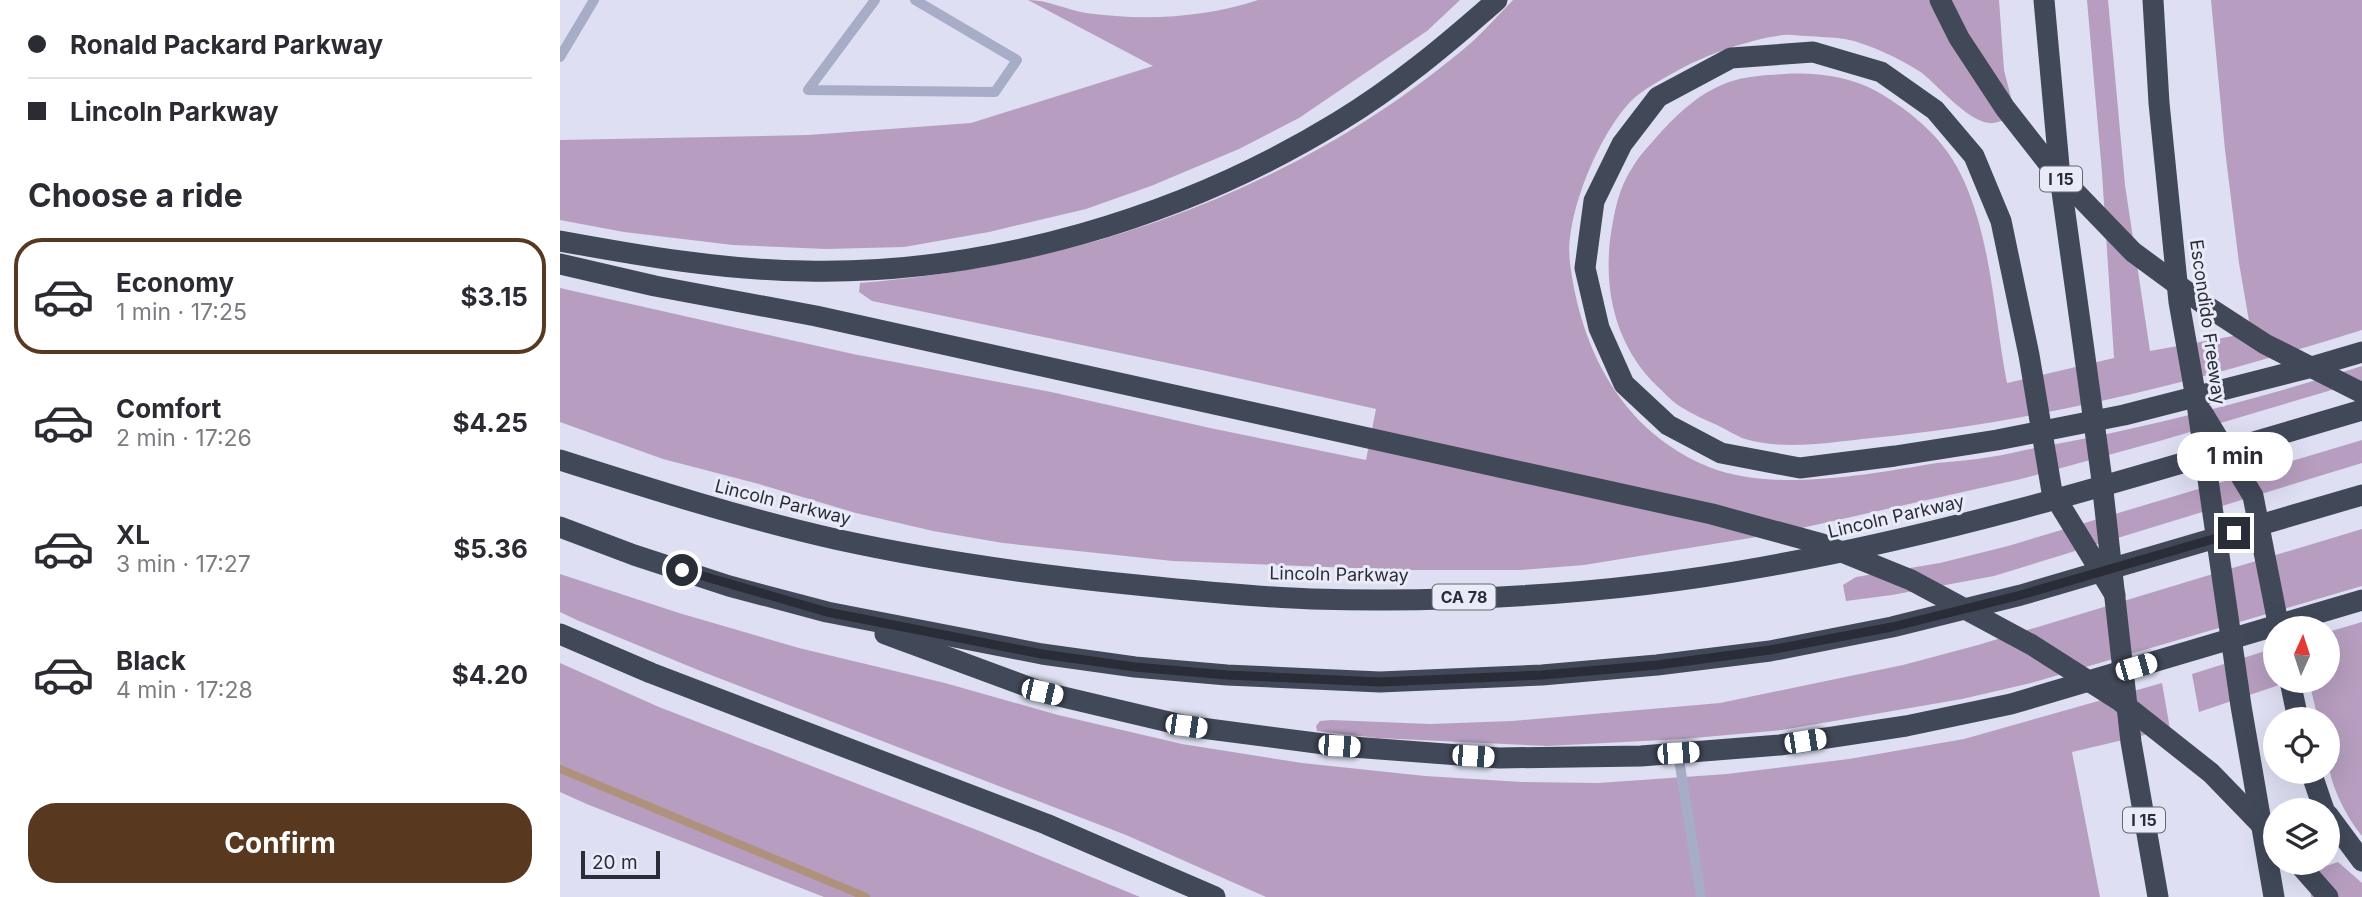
<!DOCTYPE html>
<meta charset="utf-8">
<style>
:root{--surface:#fff;--page:#f2f2f3;--text:#2b2b33;--muted:#7c7c81;--line:#e1e1e2;--accent:#583920}
body{margin:0;font-family:Inter,sans-serif;background:var(--page);color:var(--text);height:100vh;display:flex;flex-direction:column;font-size:26px;white-space:nowrap}
*{box-sizing:border-box;margin:0}
p{font-size:23px;color:var(--muted)}
.icon{flex:none;width:38px;height:38px;fill:none;stroke:currentColor;stroke-width:2;stroke-linecap:round;stroke-linejoin:round}
.map{position:relative;flex:1;overflow:hidden}
.side{display:flex;flex-direction:column;background:var(--surface);width:560px}
.side>*{flex:none}
.guide{display:grid;align-content:center;height:154px;padding:0 28px;background:var(--surface)}
.needle{width:46px;rotate:3deg}
.buttons{position:absolute;left:1703px;top:616px;display:grid;gap:14px}
.buttons a{display:grid;place-items:center;width:77px;height:77px;border-radius:50%;background:var(--surface);box-shadow:0 7px 28px #0002;font-size:35px}
.scale{position:absolute;left:21px;bottom:18px;width:79px;box-sizing:border-box;padding-left:7px;border:4px solid #292d37;border-top:0;font-size:19px;line-height:24px;white-space:nowrap;color:#292d37;-webkit-text-stroke:5px #eaebf9;paint-order:stroke}
.end{position:absolute;width:32px;height:32px;margin:-16px;border:9px solid #292d37;background:#fff;box-shadow:0 0 0 4px #fff}
.from{border-radius:50%}
.bubble{position:absolute;height:49px;border-radius:24px;background:var(--surface);box-shadow:0 7px 28px #0002;font-size:23px;font-weight:700;line-height:49px;text-align:center}
.car{position:absolute;width:21px;height:42px;margin:-21px -10px;border-radius:9px;box-shadow:0 0 5px 2px #0007;background:linear-gradient(#fff 24%,#345 0 40%,#fff 0 76%,#345 0 86%,#fff 0)}
.guide b{display:flex;align-items:center;gap:24px;height:66px;font-size:26px}
.guide b+b{border-top:2px solid var(--line)}
.guide i{width:18px;height:18px;background:var(--text)}
ul{padding:0;list-style:none}
li{display:flex;align-items:center;gap:21px;height:116px;margin:0 14px 10px;padding:0 14px;border:4px solid transparent;border-radius:28px}
li div{flex:1}
li b{display:block;font-size:26px}
li em{font-style:normal;font-weight:700}
li.active{border-color:var(--accent)}
li>.icon{width:63px;height:63px;stroke-width:1.5}
h2{padding:0 28px;font-size:32px;line-height:84px}
.action{display:flex;gap:14px;margin-top:auto;padding:14px 28px}
.action a{flex:1;height:80px;border-radius:28px;background:var(--accent);color:#fff;font-size:28px;font-weight:700;line-height:80px;text-align:center}
main{display:flex;flex:1;min-height:0}
.map>svg:first-child{display:block}
</style>
<main>
<section class="side">
<div class="guide">
<b><i class="from"></i>Ronald Packard Parkway</b>
<b><i></i>Lincoln Parkway</b>
</div>
<h2>Choose a ride</h2>
<ul>
<li class="active"><svg class="icon" aria-label="car" viewBox="0 0 24 24"><path d="M5 17H2v-5l4-1 3-4h7l3 4 3 1v5h-3M9 17h6M6 11h13"/><circle cx="7" cy="17" r="2"/><circle cx="17" cy="17" r="2"/></svg><div><b>Economy</b><p>1 min · 17:25</p></div><em>$3.15</em></li>
<li><svg class="icon" aria-label="car" viewBox="0 0 24 24"><path d="M5 17H2v-5l4-1 3-4h7l3 4 3 1v5h-3M9 17h6M6 11h13"/><circle cx="7" cy="17" r="2"/><circle cx="17" cy="17" r="2"/></svg><div><b>Comfort</b><p>2 min · 17:26</p></div><em>$4.25</em></li>
<li><svg class="icon" aria-label="car" viewBox="0 0 24 24"><path d="M5 17H2v-5l4-1 3-4h7l3 4 3 1v5h-3M9 17h6M6 11h13"/><circle cx="7" cy="17" r="2"/><circle cx="17" cy="17" r="2"/></svg><div><b>XL</b><p>3 min · 17:27</p></div><em>$5.36</em></li>
<li><svg class="icon" aria-label="car" viewBox="0 0 24 24"><path d="M5 17H2v-5l4-1 3-4h7l3 4 3 1v5h-3M9 17h6M6 11h13"/><circle cx="7" cy="17" r="2"/><circle cx="17" cy="17" r="2"/></svg><div><b>Black</b><p>4 min · 17:28</p></div><em>$4.20</em></li>
</ul>
<div class="action"><a>Confirm</a></div>
</section>
<div class="map">
<svg width="1802" height="897" viewBox="0 0 1802 897">
<rect width="100%" height="100%" fill="#dedff2"/>
<g fill="#b79ec0">
<path d="M468,0C488,0 507,10 526,13C584,21 643,18 698,0H900L867,31L739,118L679,149L591,186L526,209L429,232L344,247L266,249L173,245L64,232L0,220V140L248,135L411,123L593,66Z"/>
<path d="M953,0H1439L1444,70L1453,105L1450,117C1444,120 1435,124 1429,123C1408,121 1378,86 1362,73C1343,60 1307,43 1285,39C1272,37 1259,37 1246,36C1239,36 1231,34 1224,35C1193,38 1142,56 1115,72C1101,80 1082,90 1071,101C1039,134 1004,217 1010,263C1021,351 1063,432 1149,467C1213,493 1310,474 1377,463C1395,461 1413,460 1430,457C1445,455 1460,451 1475,448C1586,428 1695,400 1802,366V381L1603,440L1461,479L1215,534L1024,565L961,570H844L613,561L443,543L373,531L296,513L199,484L103,459L0,422V288L293,354L491,392L650,428L806,460L816,409L646,371L312,301L299,292L300,283C525,265 739,190 912,42C926,29 939,14 953,0Z"/>
<path d="M1527,0H1548L1565,185L1590,351L1673,336L1689,330V321L1679,263L1665,150L1651,0H1802V330C1643,380 1479,422 1312,438C1271,442 1226,451 1185,439C1176,436 1166,429 1157,425C1145,420 1132,414 1121,407C1112,402 1105,393 1097,386C1057,347 1044,294 1050,240C1054,213 1058,188 1074,165C1079,156 1087,148 1094,140C1115,116 1138,93 1169,82C1186,76 1206,75 1224,74C1255,72 1289,76 1316,91C1353,112 1387,141 1404,181C1432,244 1434,316 1447,383L1554,358L1542,173Z"/>
<path d="M1802,440V463L1434,576L1332,595L1286,601L1283,585L1296,577L1380,563L1448,546Z"/>
<path d="M1802,529V586L1471,683L1402,699L1222,730L1123,739L987,746L817,738L757,731L756,726L760,721L771,720L870,724L952,721L1160,703L1343,665L1418,645Z"/>
<path d="M0,574L119,613L239,648L385,683L498,715L622,744L742,763L865,776L962,782L1038,783L1167,774L1289,759L1404,739L1602,683L1610,729L1512,752L1540,897H706L566,835L143,672L19,621L0,612Z"/>
<path d="M1802,622V836C1786,816 1770,786 1768,759C1766,746 1768,732 1768,719H1758L1749,681H1768V632Z"/>
<path d="M1715,648V681H1731L1639,712L1632,674Z"/>
<path d="M0,663L99,707L422,832L580,897H264L29,805L0,792Z"/>
<path d="M1778,862L1802,883V897H1751L1750,876L1760,868Z"/>
</g>
<g fill="none" stroke-linecap="round" stroke-linejoin="round">
<path stroke="#ae927d" stroke-width="8" d="M0,769L306,897"/>
<g stroke="#a7acc7" stroke-width="10">
<path d="M315,0L248,90L435,92L457,60L355,0"/>
<path d="M0,57L34,0"/>
<path d="M1118,753L1141,897"/>
</g>
<g stroke="#414858" stroke-width="21">
<path d="M1380,0L1399,38L1445,108L1492,168L1573,252L1645,305L1705,344L1802,393"/>
<path d="M1484,0L1500,177L1541,473L1571,742L1598,897"/>
<path d="M1593,0L1599,103L1619,302L1637,404L1681,706L1714,897"/>
<path d="M0,241C82,256 163,270 246,271C429,275 623,217 778,122C836,87 887,44 937,0"/>
<path d="M0,264L95,286L256,316L1152,514L1262,544L1351,580L1472,645L1560,701L1651,773L1715,839"/>
<path d="M1642,412L1693,496L1719,628"/>
<path d="M0,460C91,489 182,518 275,539C375,561 476,575 577,585C635,591 693,597 752,599C902,603 1055,594 1203,567C1407,531 1604,468 1802,410"/>
<path d="M0,527L74,555L169,586L267,612L482,654L575,667L667,675L820,682L982,675L1097,665L1210,651L1332,627L1461,595L1802,495"/>
<path d="M1555,595L1492,492L1469,355L1441,221L1414,156L1375,110L1321,72L1253,52L1171,58L1098,97L1062,144L1034,201L1025,268L1039,328L1064,384L1108,425L1161,453L1240,468L1335,456L1437,440L1564,415L1748,368L1802,352"/>
<path d="M0,634L91,673L486,824L655,897"/>
<path d="M325,634L482,692L626,726L779,746L939,758L1081,756L1220,745L1346,726L1451,704L1802,600"/>
<path d="M1730,681L1738,719"/>
<path d="M1751,772L1764,810"/>
<path d="M1768,815L1802,861"/>
<path d="M1738,863L1768,897"/>
</g>
</g>
<g fill="none" stroke-linecap="round" stroke-linejoin="round">
<path stroke="#292d37" stroke-width="9" d="M122,570L267,612L482,654L575,667L667,675L820,682L982,675L1097,665L1210,650L1332,627L1461,595L1674,533"/>
</g>
<g text-anchor="middle" dominant-baseline="central" stroke-width="6" stroke-linejoin="round" paint-order="stroke">
<g fill="#eaebf9" stroke="#636671" stroke-width="2">
<rect x="1480" y="166.5" width="42" height="25" rx="5"/>
<rect x="872.5" y="584.5" width="63" height="25" rx="5"/>
<rect x="1563" y="807.5" width="42" height="25" rx="5"/>
</g>
<g font-size="16" font-weight="bold" fill="#292d37">
<text x="1501" y="179">I 15</text>
<text x="904" y="597">CA 78</text>
<text x="1584" y="820">I 15</text>
</g>
<g font-size="18" fill="#292d37" stroke="#eaebf9">
<text transform="translate(1648 322) rotate(82)">Escondido Freeway</text>
<text transform="translate(223 502) rotate(14)">Lincoln Parkway</text>
<text transform="translate(1336 516) rotate(-13)">Lincoln Parkway</text>
<text transform="translate(779 574) rotate(1)">Lincoln Parkway</text>
</g>
</g>
</svg>
<div class="buttons">
<a><svg class="needle" viewBox="-14 -14 28 28"><path d="M0-13l5 13h-10z" fill="#e53935"/><path d="M0 13l5-13h-10z" fill="#7c7c81"/></svg></a>
<a><svg class="icon" aria-label="locate" viewBox="0 0 24 24"><circle cx="12" cy="12" r="6"/><path d="M12 2v4M12 18v4M2 12h4M18 12h4"/></svg></a>
<a><svg class="icon" aria-label="layers" viewBox="0 0 24 24"><path d="M12 4l9 5-9 5-9-5zM3 14l9 5 9-5"/></svg></a>
</div>
<div class="scale">20 m</div>
<i class="end from" style="left:122px;top:570px"></i>
<i class="end" style="left:1674px;top:533px"></i>
<div class="bubble" style="left:1617px;top:432px;width:116px">1 min</div>
<i class="car" style="left:1576px;top:667px;rotate:74deg"></i>
<i class="car" style="left:482px;top:692px;rotate:103deg"></i>
<i class="car" style="left:626px;top:726px;rotate:98deg"></i>
<i class="car" style="left:1245px;top:741px;rotate:81deg"></i>
<i class="car" style="left:779px;top:746px;rotate:94deg"></i>
<i class="car" style="left:1118px;top:753px;rotate:86deg"></i>
<i class="car" style="left:913px;top:756px;rotate:94deg"></i>
</div>
</main>
